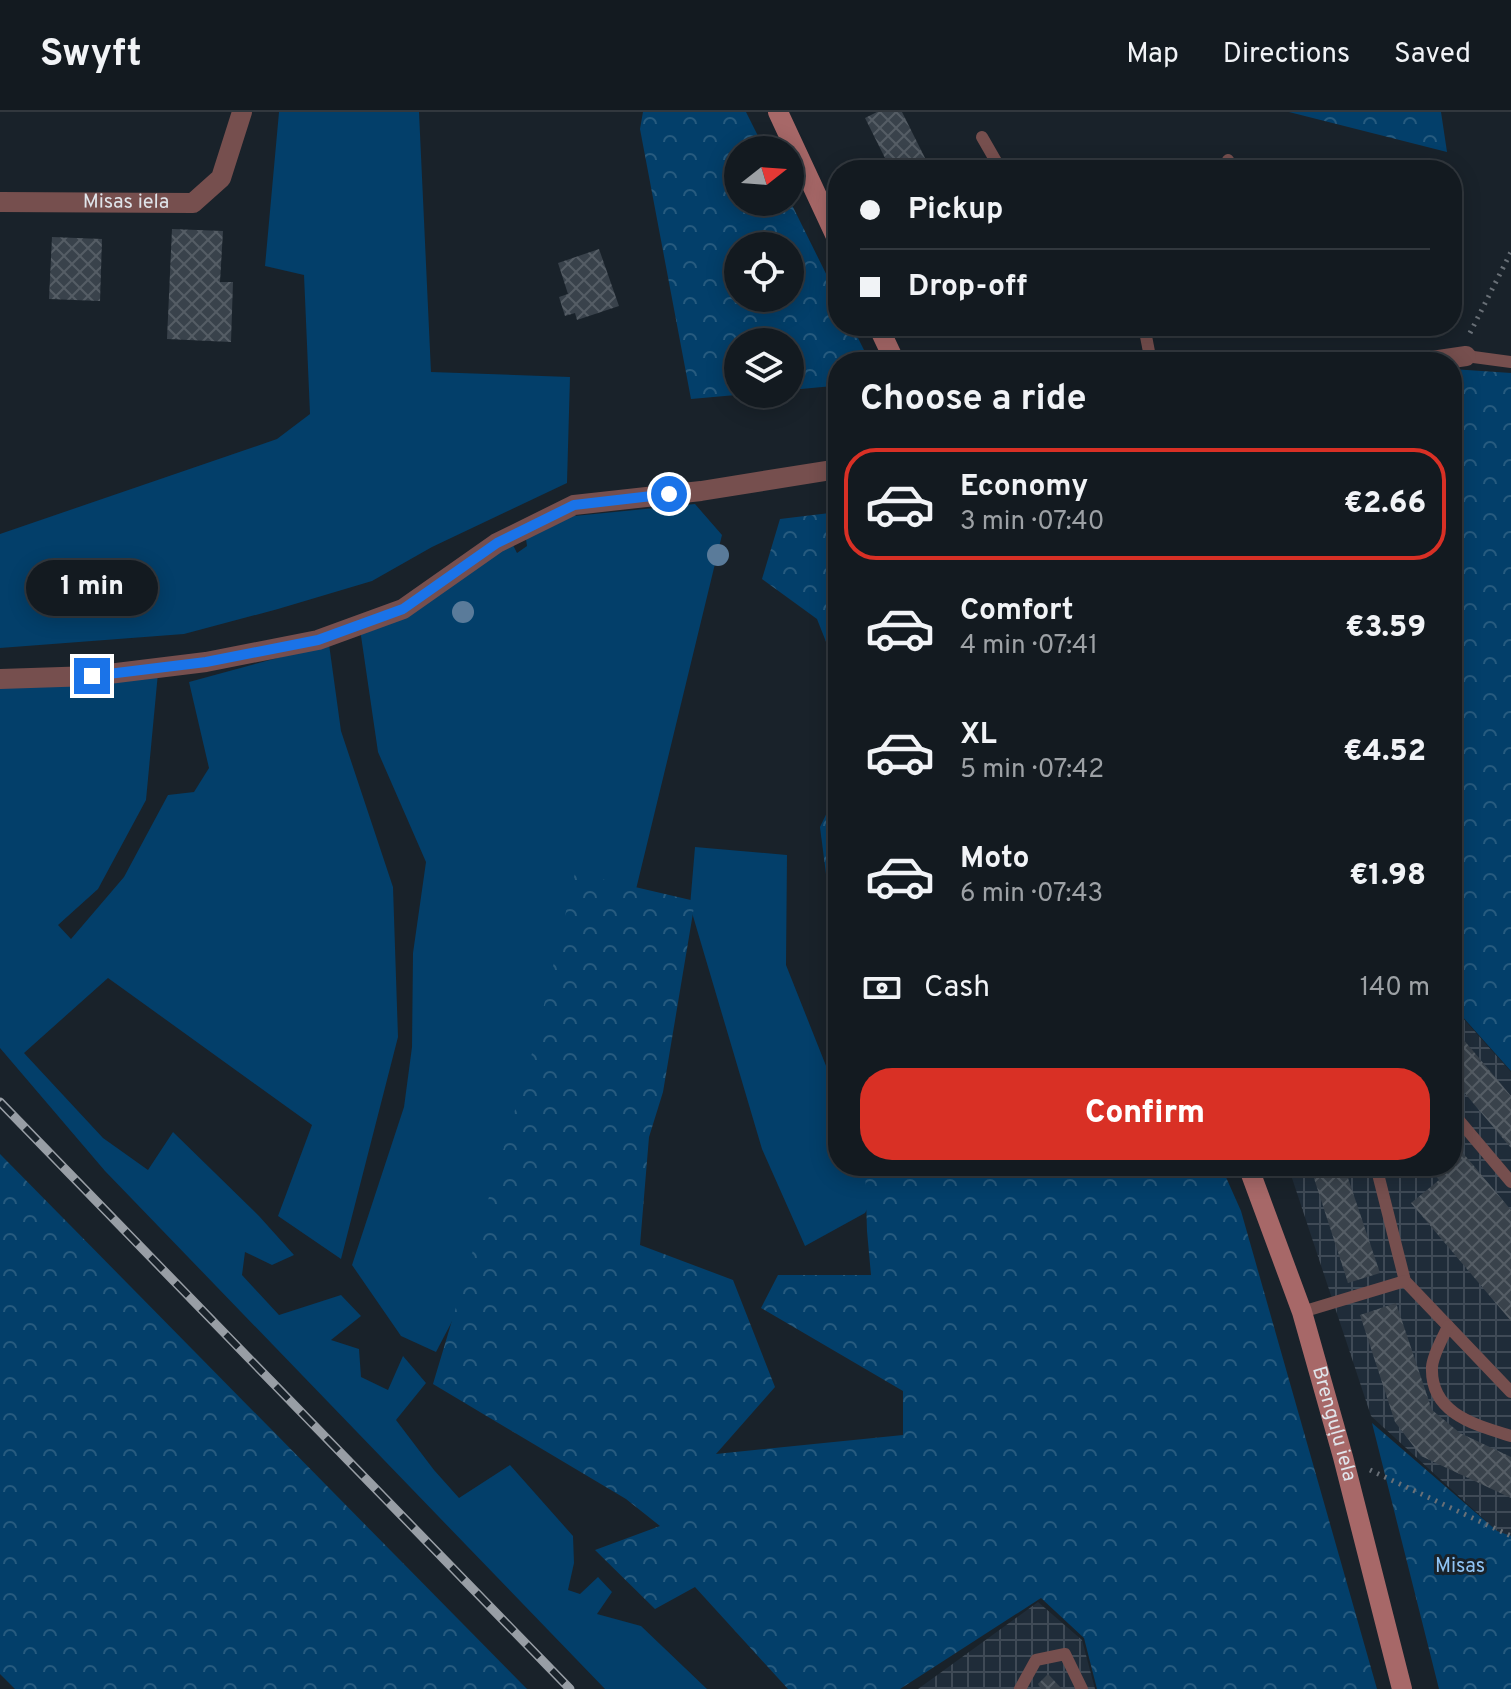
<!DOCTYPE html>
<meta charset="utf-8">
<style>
:root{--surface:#131a20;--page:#1c2329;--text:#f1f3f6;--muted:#9da1a5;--line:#32383e;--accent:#d93025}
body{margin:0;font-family:Overpass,sans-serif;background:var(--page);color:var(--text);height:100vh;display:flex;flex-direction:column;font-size:30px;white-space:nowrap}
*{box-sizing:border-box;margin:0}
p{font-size:26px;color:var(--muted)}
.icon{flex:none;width:44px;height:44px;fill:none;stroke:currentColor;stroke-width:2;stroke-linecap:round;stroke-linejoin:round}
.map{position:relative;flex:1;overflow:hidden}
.side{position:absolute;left:828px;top:240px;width:634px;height:824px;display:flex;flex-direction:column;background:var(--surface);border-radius:32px;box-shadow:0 4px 20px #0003,0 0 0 2px var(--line)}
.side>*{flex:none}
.banner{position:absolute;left:828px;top:48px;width:634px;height:176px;border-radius:32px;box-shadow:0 4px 20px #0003,0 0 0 2px var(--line);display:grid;align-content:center;height:176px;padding:0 32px;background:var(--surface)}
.needle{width:52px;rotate:73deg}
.controls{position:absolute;left:724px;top:24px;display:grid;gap:16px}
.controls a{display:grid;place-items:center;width:80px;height:80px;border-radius:50%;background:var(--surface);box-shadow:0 4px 20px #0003,0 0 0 2px var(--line);font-size:40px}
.end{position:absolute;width:36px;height:36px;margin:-18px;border:10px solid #1a73e8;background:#fff;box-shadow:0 0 0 4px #fff}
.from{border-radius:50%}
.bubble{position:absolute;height:56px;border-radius:28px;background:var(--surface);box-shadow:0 4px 20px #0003,0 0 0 2px var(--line);font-size:26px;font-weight:800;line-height:56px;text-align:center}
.banner b{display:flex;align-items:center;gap:28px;height:76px;font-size:30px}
.banner b+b{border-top:2px solid var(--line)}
.banner i{width:20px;height:20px;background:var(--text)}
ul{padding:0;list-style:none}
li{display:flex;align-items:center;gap:24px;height:112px;margin:0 16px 12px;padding:0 16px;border:4px solid transparent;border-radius:32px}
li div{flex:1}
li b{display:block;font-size:30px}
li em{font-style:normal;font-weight:800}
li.on{border-color:var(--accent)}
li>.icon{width:72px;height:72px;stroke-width:1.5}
h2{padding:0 32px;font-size:36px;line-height:96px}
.pay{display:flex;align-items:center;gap:20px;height:88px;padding:0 32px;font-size:30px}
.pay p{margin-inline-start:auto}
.cta{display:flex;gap:16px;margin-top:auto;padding:16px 32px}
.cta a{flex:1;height:92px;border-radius:32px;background:var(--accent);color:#fff;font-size:32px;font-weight:800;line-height:92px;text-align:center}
header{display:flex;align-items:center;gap:48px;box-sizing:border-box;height:112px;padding:0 40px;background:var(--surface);border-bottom:2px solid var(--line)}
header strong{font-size:38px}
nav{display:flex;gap:44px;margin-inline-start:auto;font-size:28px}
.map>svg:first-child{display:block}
</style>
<header>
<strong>Swyft</strong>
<nav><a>Map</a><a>Directions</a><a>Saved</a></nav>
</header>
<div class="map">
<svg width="1511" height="1577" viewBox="0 0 1511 1577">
<defs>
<pattern id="industrial-grid" width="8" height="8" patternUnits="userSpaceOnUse" patternTransform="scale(2)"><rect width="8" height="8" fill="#1f2c39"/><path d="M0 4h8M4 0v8" fill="none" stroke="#3f4a56"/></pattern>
<pattern id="forest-crowns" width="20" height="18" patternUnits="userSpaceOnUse" patternTransform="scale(2)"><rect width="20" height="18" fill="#033f6a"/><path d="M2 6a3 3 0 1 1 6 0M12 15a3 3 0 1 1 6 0" fill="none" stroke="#275b7f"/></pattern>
<pattern id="building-cross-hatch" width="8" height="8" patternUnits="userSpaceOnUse" patternTransform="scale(2)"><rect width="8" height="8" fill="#39424b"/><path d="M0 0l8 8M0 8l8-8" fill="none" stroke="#555d65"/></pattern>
</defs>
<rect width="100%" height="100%" fill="#19222a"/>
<g fill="url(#industrial-grid)">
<path d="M1452,894L1511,960V1426L1498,1420L1371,1304L1288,1054H1452Z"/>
<path d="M1038,1490L1082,1528L1095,1577H918Z"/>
</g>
<g fill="#033f6a">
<path d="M279,0H419L431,260L570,265L567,371L432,435L372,469L278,497L184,522L0,536V422L277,327L310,302L304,163L265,154Z"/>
<path d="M695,392L722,423L631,798L484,1148L436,1240L401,1224L352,1153L404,995L412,935L413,841L426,750L378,640L360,517L512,431L517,441L527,434L525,420L564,405Z"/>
<path d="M329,532L341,619L393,775L398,925L341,1147L278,1104L312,1013L108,866L24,941L103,1026L148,1058L173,1020L259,1104L294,1143L272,1153L245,1140L242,1163L279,1203L341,1183L361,1204L331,1228L359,1237L361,1265L388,1278L403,1244L426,1271L396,1308L434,1358L459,1386L510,1353L573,1424L574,1451L568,1478L580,1482L598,1465L612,1480L597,1502L641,1514L707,1577H605L105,1059L0,936V572L158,561L146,688L98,777L58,813L71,827L124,765L168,683L194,680L209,656L189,570Z"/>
<path d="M695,735L787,743L786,853L838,984V1054H865L876,1081L865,1101L805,1134L762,1037L690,794Z"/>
</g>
<g fill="url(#forest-crowns)" fill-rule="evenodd">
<path d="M643,0H746L765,38H738V90L790,89L838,186V214H852L870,250H838V309L833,274L790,278V230H738V282H747L691,287L640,17ZM738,134H790V186H738Z"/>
<path d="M1289,0H1441L1447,40Z"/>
<path d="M1452,257L1511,261V959L1452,893Z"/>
<path d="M838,400V560L817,507L762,467L780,407Z"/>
<path d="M838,678V856L820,715Z"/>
<path d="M575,761L695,789L663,980L649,1025L640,1133L733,1168L775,1275L716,1342L903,1323V1279L761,1196L778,1163H871L867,1119L865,1054H1221L1241,1099L1377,1577H1097L1084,1526L1041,1486L900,1577H788L695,1475L655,1497L595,1438L660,1414L626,1387L433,1272L535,931Z"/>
<path d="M0,1042L527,1577H15L0,1562Z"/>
<path d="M1372,1311L1497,1419L1511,1424V1577H1439Z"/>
</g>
<g fill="url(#building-cross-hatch)">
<path d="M877,0H902L931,58H891L865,6Z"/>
<path d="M1314,47L1319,58H1287Z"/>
<path d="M172,117L223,119L220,170H233L231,230L167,227Z"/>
<path d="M52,125L102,127L100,189L49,187Z"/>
<path d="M599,137L619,194L577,208L575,201L565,204L559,185L568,182L558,151Z"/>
<path d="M1452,914L1511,984V1036L1452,966Z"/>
<path d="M1452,1028L1511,1098V1209L1411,1091L1439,1068L1427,1054H1452Z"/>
<path d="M1310,1054H1344L1380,1161L1348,1171Z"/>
<path d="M1396,1191L1432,1298L1460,1321L1511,1345V1386L1421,1344L1395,1310L1360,1203Z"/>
<path d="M1048,1562L1062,1577H1041L1038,1572Z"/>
</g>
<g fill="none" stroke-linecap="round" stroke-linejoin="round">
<g stroke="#697077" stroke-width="5" stroke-dasharray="2 6" stroke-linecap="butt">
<path d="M1470,221L1511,140"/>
<path d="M1370,1358L1511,1424"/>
</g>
<g stroke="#764f4e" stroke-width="12">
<path d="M982,25L1001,58"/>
<path d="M1228,48L1233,58"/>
<path d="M1144,214L1151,250"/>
<path d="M1466,244L1511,250"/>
<path d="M1452,1000L1511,1070"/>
<path d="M1376,1054L1405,1169L1511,1280"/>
<path d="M1302,1200L1405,1169"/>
<path d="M1448,1214C1443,1226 1433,1242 1432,1255C1430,1302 1476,1313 1511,1324"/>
<path d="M1020,1577L1036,1548L1065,1542L1082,1577"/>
</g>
<g stroke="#764f4e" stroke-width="20">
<path id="s1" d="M0,90L193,91L221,66L242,0"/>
<path d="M1425,250L1466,244"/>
<path d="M0,567L92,564L206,550L318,528L403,497L497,431L574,393L701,379L838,357"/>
</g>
<g stroke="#a76868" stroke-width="20">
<path d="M778,0L838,129"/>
<path d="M878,214L895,250"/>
<path id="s2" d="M1248,1054L1302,1200L1343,1345L1402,1577"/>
</g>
<g stroke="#989ea5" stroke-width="9">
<path id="rail" d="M0,990L570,1577"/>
</g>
<use href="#rail" stroke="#19222a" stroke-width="6" stroke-dasharray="18" stroke-linecap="butt"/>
</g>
<g fill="#5a7b9a">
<circle cx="718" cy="443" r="11"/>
<circle cx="463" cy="500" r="11"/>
</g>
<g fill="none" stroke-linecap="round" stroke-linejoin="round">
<path stroke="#1a73e8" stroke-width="10" d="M92,564L206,550L318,528L403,497L497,431L574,393L669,382"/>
</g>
<g text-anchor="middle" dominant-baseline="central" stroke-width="6" stroke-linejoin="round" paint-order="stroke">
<g font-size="20" fill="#e0e5eb" stroke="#19222a">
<text stroke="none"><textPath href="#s1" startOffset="126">Misas iela</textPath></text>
<text stroke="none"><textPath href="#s2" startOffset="272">Brenguļu iela</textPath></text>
</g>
<g font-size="20" fill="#90c4f5" stroke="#19222a">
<text x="1460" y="1455">Misas</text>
</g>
</g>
</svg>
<div class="controls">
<a><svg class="needle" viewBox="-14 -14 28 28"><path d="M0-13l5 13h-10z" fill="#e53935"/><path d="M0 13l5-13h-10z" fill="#9da1a5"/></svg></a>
<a><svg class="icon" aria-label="locate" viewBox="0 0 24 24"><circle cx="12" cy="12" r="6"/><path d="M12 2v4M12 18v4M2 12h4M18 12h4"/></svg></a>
<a><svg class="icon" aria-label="layers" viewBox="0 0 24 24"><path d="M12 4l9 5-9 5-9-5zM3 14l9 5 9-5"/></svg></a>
</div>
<i class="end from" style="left:669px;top:382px"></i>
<i class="end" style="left:92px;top:564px"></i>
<div class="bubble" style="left:26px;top:448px;width:132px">1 min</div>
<div class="banner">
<b><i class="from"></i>Pickup</b>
<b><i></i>Drop-off</b>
</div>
<section class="side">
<h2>Choose a ride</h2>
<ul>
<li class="on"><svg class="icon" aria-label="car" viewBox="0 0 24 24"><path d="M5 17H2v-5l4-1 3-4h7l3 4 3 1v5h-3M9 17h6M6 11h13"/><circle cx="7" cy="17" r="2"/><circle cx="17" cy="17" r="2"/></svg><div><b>Economy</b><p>3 min · 07:40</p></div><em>€2.66</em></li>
<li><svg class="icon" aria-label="car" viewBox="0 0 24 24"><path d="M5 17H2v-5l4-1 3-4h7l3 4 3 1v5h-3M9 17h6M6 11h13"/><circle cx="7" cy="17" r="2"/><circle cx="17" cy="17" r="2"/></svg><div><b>Comfort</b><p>4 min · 07:41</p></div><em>€3.59</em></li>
<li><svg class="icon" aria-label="car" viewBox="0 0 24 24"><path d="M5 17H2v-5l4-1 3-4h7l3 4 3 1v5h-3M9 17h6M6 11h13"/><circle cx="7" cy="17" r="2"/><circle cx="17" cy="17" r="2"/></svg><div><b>XL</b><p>5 min · 07:42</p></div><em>€4.52</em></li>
<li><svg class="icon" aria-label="car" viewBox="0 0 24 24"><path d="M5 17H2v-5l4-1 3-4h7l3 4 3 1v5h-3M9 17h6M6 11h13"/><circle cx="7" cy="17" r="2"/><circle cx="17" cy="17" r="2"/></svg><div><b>Moto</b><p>6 min · 07:43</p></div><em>€1.98</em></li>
</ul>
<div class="pay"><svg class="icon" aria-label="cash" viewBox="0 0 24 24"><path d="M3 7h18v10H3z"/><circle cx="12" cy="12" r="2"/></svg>Cash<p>140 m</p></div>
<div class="cta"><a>Confirm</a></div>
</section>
</div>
